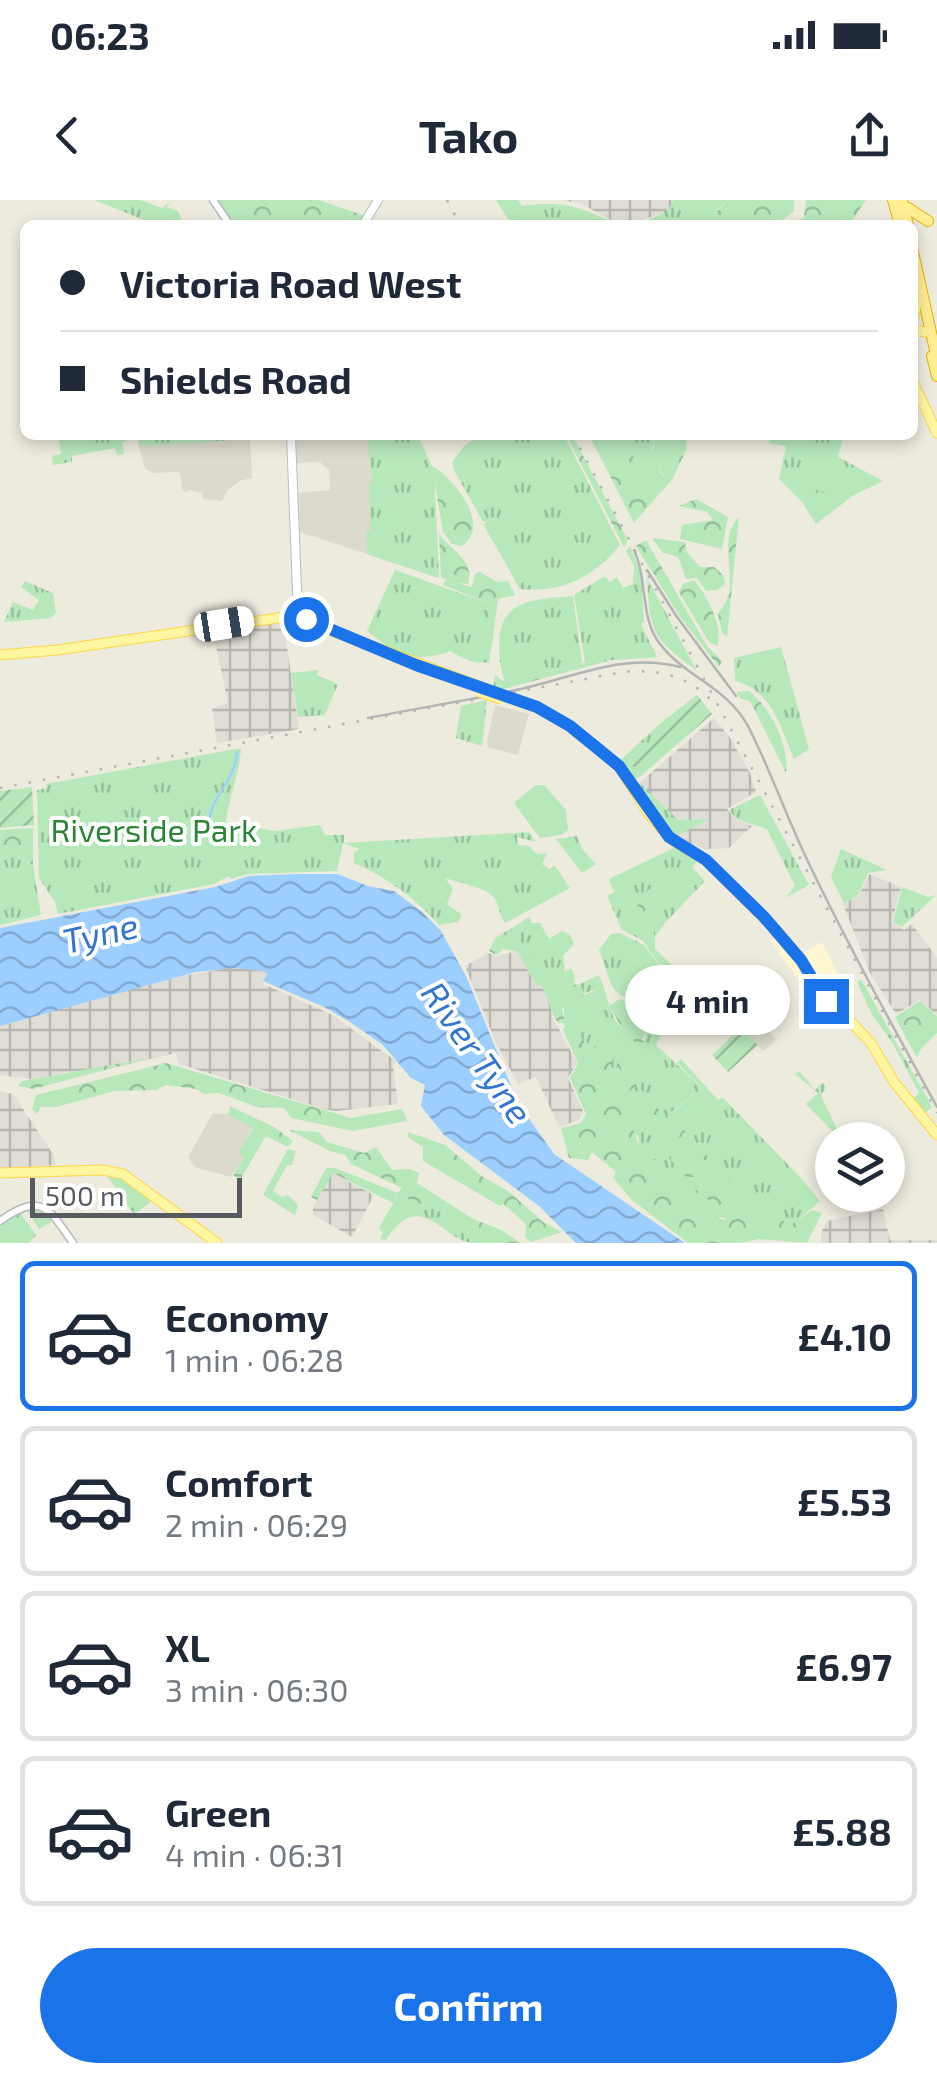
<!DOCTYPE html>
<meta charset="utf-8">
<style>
:root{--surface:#fff;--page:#f2f2f3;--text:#1f2937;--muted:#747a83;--line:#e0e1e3;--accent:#1a73e8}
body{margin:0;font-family:"Exo 2",sans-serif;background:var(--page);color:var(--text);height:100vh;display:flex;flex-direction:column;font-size:38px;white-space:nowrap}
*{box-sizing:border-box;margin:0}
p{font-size:32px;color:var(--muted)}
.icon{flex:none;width:55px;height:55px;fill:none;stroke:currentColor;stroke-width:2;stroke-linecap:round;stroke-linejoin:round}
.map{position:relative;height:1043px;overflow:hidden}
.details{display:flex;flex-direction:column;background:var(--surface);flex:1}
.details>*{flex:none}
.hud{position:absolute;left:20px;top:20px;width:898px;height:220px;border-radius:15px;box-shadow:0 5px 15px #0003;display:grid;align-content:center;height:220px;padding:0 40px;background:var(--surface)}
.fabs{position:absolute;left:815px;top:922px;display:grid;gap:20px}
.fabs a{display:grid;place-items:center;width:90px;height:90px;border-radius:50%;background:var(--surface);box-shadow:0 5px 15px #0003;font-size:50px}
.scale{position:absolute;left:30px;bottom:25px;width:212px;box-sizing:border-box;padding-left:10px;border:5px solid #575b61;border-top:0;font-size:28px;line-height:35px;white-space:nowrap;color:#575b61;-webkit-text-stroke:8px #fff;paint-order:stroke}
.end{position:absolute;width:45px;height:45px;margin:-22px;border:12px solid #1a73e8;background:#fff;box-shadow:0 0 0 5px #fff}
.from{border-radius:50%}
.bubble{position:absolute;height:70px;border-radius:35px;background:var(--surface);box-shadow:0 5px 15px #0003;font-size:32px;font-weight:700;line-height:70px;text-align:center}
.car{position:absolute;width:30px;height:60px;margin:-30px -15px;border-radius:12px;box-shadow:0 0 8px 2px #0007;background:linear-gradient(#fff 24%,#345 0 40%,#fff 0 76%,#345 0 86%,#fff 0)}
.hud b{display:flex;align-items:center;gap:35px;height:95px;font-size:38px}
.hud b+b{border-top:2px solid var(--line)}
.hud i{width:25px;height:25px;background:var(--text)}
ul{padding:18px 0 0;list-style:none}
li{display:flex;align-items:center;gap:30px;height:150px;margin:0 20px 15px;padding:0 20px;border:5px solid var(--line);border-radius:15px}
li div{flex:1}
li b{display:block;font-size:38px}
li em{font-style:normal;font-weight:700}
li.selected{border-color:var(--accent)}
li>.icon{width:90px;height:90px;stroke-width:1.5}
.primary-button{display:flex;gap:20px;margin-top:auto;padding:20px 40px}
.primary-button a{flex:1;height:115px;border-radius:60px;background:var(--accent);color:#fff;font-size:40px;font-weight:700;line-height:115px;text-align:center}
.status{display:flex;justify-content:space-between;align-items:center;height:70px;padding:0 50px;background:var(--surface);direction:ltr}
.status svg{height:28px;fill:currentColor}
header{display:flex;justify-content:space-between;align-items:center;height:130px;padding:0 40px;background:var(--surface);font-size:45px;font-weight:700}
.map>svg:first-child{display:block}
</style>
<div class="status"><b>06:23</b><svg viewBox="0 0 49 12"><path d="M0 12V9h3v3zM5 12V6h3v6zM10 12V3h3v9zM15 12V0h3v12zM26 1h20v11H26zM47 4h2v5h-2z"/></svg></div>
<header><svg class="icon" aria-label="back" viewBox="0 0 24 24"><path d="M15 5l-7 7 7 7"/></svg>Tako<svg class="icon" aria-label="share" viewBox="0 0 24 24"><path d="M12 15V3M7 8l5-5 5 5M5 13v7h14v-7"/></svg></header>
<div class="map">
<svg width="937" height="1043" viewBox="0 0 937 1043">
<defs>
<pattern id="industrial-grid" width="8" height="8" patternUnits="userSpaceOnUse" patternTransform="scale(2.5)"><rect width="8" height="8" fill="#e0ddd6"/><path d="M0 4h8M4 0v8" fill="none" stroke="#b8b6b1"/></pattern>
<pattern id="grass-tufts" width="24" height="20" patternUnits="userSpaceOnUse" patternTransform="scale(2.5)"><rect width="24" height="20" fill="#b7e8ba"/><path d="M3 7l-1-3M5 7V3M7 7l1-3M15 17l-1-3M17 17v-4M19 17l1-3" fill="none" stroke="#98bf9b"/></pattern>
<pattern id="forest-crowns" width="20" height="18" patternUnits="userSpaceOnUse" patternTransform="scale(2.5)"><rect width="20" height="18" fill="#b7e8ba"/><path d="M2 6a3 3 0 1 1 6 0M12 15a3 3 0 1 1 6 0" fill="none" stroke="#98bf9b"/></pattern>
<pattern id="garden-furrows" width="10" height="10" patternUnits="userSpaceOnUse" patternTransform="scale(2.5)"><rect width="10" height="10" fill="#b7e8ba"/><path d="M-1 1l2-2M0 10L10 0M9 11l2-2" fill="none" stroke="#98bf9b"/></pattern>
<pattern id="water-waves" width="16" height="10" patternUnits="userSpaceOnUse" patternTransform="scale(2.5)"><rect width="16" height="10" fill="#9cceff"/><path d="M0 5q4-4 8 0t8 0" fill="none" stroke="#82aad2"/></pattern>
</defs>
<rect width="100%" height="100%" fill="#edeade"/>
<path fill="#fff7d1" d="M782,732L801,754L822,742L845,788L823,813L770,741Z"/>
<g fill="url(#industrial-grid)">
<path d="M561,0H699L627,25H620L580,3Z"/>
<path d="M283,420L299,529L217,543L212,508L228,503L215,441L233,438L234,431L258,426V423Z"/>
<path d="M714,518L731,539L750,573L756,592L727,609L736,620L752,626L729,648L704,649L674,637L637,585Z"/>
<path d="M869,674L901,687L892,722L904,730L912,724L937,758V815L920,800L896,814L870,773L843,704L859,695Z"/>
<path d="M517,751L536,785H541L551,803L552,816L577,863L568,878L583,911L579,920L559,927L536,877L518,884L496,843L465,766L488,753L497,756Z"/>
<path d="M234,767L264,771L267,774L263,784L331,814L397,862L393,865L398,904L336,911L324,909L179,864L176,853L114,868L65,872L37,880L0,875V826L166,779Z"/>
<path d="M0,891L13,894L53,954L56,965L0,969Z"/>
<path d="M332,973L374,995L352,1037L313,1015V1007Z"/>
<path d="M883,1009L890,1040H937V1043H821V1033L827,1021Z"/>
</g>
<g fill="#dcdacd">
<path d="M296,235H418L434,272L439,378L300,332L299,293L330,290L329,270L320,262L297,263Z"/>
<path d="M250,240L252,278L239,281L228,290L222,301L203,299L202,293L189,290L186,293L182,289L180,273L176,272L153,273L145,269L139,246L160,242Z"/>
<path d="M495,505L529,514L518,555L489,548L487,541Z"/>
<path d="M750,800L762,813L767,823L765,827L776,840L763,851L731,818Z"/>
<path d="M213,913L226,914L253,927L239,952L244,956L231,977L195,967L188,957Z"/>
</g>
<g fill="url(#grass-tufts)">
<path d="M94,0H140L162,8L173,0L166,7L178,11L182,20L197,25H157Z"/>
<path d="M496,0H518L522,6C567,0 581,8 619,25H512Z"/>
<path d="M674,0H727C702,31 663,25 627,25C643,22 667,16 674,0Z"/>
<path d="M58,235H119L133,239L122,242L124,254L117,255L115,248L72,256V262L53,265L52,256L61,254Z"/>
<path d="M137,235H250V239L139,246Z"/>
<path d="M367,235H418L434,272L439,378L367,354L366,331L371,330L369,287L372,281Z"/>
<path d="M480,235H564L620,345C594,377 563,393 520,389L486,329L484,324L488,321L483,322L454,270L452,262L464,246Z"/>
<path d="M623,235H657L652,248L660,273L672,280L660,293L630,252Z"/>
<path d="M771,235H844L838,257L883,281L854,295L816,324L802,302L779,279L786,246L769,243Z"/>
<path d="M630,346L641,375L644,422L641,424L657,457L585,462L574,395L605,376L610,382L617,377L623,388L633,384L634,366L626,351Z"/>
<path d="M395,370L490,404L489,428L494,430L489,462C473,465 463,458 450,451C414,464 397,455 367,431Z"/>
<path d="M647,378L697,471C652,438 650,433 647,378Z"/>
<path d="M25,381L53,393L56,413L51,418L4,422L13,402L33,410L39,400L21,387Z"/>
<path d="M573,396L582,463L505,482C499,464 498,452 500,434C505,397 544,399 573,396Z"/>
<path d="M781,447L809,549L794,559C780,526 773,491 735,481L734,458Z"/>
<path d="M318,470L317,475L338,484L325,515L298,517L291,473Z"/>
<path d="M487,500L482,546L456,538L461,506Z"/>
<path d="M663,521L668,530L632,564L642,575L631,583L617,563Z"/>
<path d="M241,548C240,574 228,597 226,623L276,631L320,625L325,635H344V643L529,632L536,642L517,637L518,645L529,646L537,654L547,653L542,664L549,669L555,666L570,688L505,723C499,715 500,707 495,699C487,687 459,683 445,678L453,688L447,704L462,715L458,722L439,725C416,699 387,677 354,663V652L360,649L343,643L337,671L249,674L230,679L229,676L214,684L58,714L55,702L39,678L37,590L46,588V584Z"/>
<path d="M639,582L678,620L710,619L674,637L653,615L635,584Z"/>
<path d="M760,595L809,685L785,698L795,686L767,629L736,619L729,610Z"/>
<path d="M577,636L582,649L596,664L582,673L556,639Z"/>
<path d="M678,646L700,659L692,667L705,681L665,723L650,744L622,730L607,696L614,692L609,679Z"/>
<path d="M841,649L887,670L868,673L858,695L844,703L831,677Z"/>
<path d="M0,655H16L33,665L41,715L0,725Z"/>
<path d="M902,687L928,697L936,695L902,727L893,722Z"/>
<path d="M529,717L532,723H540L549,739L562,731L570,735L574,744L563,756L565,772L571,768L575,777L574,783L578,785L599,775C614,808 605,826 644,841L654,811L663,817V831L656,845L702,888L668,915L676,926L702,905L723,898L799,976L820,1001L792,1025L719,1017L724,1031L740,1043H721L713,1037L716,1021L647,951L639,949V938L602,893L587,847L561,822L564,819V806L578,797L600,789L584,793L580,785L561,792L540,768L534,766L512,728Z"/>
<path d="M620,733L644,745L665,772L654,791L656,807C605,793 616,794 599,750L611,734Z"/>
<path d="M861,779L932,907L924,914L912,900L919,893L892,842L872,815L857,782Z"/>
<path d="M799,871L815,890L823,883L826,887L821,896L838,931L849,940H841L806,904L818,893L795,874Z"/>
<path d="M105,973L126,979L149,997L150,1003L134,1014Z"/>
<path d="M398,995L441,1012L474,1043C444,1043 421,985 386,1040L380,1039L383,1032L379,1028Z"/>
<path d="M36,1007L51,1017V1022L39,1029L27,1010L22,1015L36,1035L29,1043H0V1026L26,1008Z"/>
</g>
<g fill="url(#forest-crowns)">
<path d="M216,0H319L365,16L360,25H232Z"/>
<path d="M727,0H794V11L776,25H689L719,10Z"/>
<path d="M806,0H866L849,25H793L804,17Z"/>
<path d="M566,235H572L628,340L624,347Z"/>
<path d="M589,235H623L630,252L660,293L634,323Z"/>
<path d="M657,235H687L686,250L672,280C653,270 649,255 657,235Z"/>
<path d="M432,266C454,278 493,328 461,346L452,344L443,332Z"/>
<path d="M696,299L728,317L722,349L680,339L682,325L713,320L707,312L679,306Z"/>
<path d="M739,317L727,437L722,433L718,414C721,409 725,405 727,399C737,374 717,339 739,317Z"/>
<path d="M439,334C451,351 475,359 468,384L458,383L472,387L475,374L480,372L497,382L508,381L515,395L498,399L494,430L489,429L490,404L443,385L446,379L441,378Z"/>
<path d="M652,338L685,342L686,351L700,367H714L724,376L725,384L717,390L706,391L697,378L686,379L678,357L662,352Z"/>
<path d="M646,340L707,446L722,461L719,467L681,418L636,346Z"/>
<path d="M694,380C707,395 724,428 717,446L709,442L679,392L683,384Z"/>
<path d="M596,460L608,461L503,489L493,488L495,475L505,482Z"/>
<path d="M749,491C770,507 790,547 786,573L750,501L741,499L736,492Z"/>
<path d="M33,628V665L16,655H0V630Z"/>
<path d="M652,689L658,698L649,703L642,716L655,732V749L672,765L674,778L657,796L654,791L665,772L641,738L632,733L628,720L648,690Z"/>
<path d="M512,728L534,765L540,768L561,792L580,785L584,795L562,808L564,819L559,824C550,813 549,798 541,785H536L517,751L503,749L497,755L489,751L495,738Z"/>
<path d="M620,799L654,811L641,843L637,844L622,828L609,806Z"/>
<path d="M920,801L937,816V833L920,850L917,858L895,817Z"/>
<path d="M566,824L576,828L587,847L617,846L603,893L610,900L618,898L614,894L623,878L617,861L619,848L637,886L618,898C623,903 639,942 640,949L647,951L716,1021L713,1037L721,1043H688L632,1000L613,978L616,972L592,952L588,960L569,958L561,928L581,923L586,914L570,878L578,863L563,830Z"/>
<path d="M154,857L33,889L18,886L22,881Z"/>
<path d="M681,859L718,900L702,905L676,926L668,916L702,888L677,863Z"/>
<path d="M166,863L351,918L402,909L407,921L353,931L291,918L284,908L257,907L219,893L204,894L196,889L166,885L156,890L115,891L56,907H41L37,914L32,909L36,895Z"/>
<path d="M642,890L672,925L666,933L642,927L627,900L634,892Z"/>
<path d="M230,906L274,927L293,941L288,947L266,936L240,980L233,975L244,957L238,953L253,928L228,915Z"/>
<path d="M683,929L710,959L693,977H686L669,958Z"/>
<path d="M289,930L319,932L327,942L364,953L376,947L392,970L410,969L419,973L417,983L473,1019L501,1030L521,1043H474L441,1012L398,995L393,1003L333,973L317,1000L311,997L326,968H335L398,993L402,988L351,964L345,955L330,951Z"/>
<path d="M408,932L445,945L483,977L508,991L543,1022L562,1032L531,1042L525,1037L526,1024L503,1004L500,1006L423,961V947L408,937Z"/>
<path d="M288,949L296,951L292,965H287L273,991L282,997L288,995L298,1005L295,1015L263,995Z"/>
<path d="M716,967L738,991L717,1007L693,987Z"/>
<path d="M735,999L791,1025L812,1010L822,1013L807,1043L759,1039L740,1043L724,1031L717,1018L726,1020L719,1010Z"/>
</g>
<g fill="url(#garden-furrows)">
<path d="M697,495L712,514L642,575L631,564L668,530L663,521Z"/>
<path d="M32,587L34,625L0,628V591Z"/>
<path d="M731,818L758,845L728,872L712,855L734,834L725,823Z"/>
</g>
<g fill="#b7e8ba">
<path d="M809,259L849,268L842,296L803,287Z"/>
<path d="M536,585H544L566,610L568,630L561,635L540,638L514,603Z"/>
</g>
<path fill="url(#water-waves)" d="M298,674H337L368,686L394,691L422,712L441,731L466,776L518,903L554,954L685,1043H576L539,1006L444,935L421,906L425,885L411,878L383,845L350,822L324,807L263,781L267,775L264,771L234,768L196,772L0,826V728L215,687L249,676Z"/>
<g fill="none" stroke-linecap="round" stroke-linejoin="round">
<path stroke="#9cceff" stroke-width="2.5" d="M208,627C211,593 236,581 237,552"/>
<g stroke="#b7b9bf" stroke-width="9">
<g id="tertiary">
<path d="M213,0L230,25"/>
<path d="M0,1021C41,992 48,1007 73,1043"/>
</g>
</g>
<g stroke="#b9bdc4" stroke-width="10">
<g id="secondary">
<path d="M363,25L378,0"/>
<path d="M291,235L298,416"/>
</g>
</g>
<g stroke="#ffd645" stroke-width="11">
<g id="primary">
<path d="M912,121L919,97"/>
<path d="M912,130L926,132"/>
<path d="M912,180L937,233"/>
<path d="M0,455L57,450L292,416L489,490"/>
<path d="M509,497L537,507L570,526L619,566L649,614L671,639L706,660L780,734L801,760L822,796L836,806L871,843L894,882L937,935"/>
<path d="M0,973L102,970L123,974L217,1043"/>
</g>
</g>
<g stroke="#ebb000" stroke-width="12">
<g id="trunk">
<path d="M893,0L900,25"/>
<path d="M902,0L908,25"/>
<path d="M908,8L928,21"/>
<path d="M912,48L937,159"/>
<path d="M932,156L937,176"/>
</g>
</g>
<use href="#tertiary" stroke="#fff" stroke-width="6"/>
<use href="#secondary" stroke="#fff" stroke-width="8"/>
<use href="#primary" stroke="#fff6a1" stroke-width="9"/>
<use href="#trunk" stroke="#ffee92" stroke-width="10"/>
<g stroke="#b3b4b4" stroke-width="2.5">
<path d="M634,350C648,381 640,419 660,444C685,477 726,486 748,526C769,567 784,610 803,651C844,738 891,823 937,907"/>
<path d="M647,370L677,417L736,496"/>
<path d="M368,518C419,508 470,500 521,489C574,477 626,452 680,467"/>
</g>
<g stroke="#b3b4b4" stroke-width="2.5" stroke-dasharray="2.5 12" stroke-linecap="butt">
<path d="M447,0L460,25"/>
<path d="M573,235L937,913"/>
<path d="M0,588L623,472C657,469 687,475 711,500"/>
</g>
<g stroke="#ffd645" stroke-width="11" stroke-linecap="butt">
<path id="primary-bridge" d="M479,492L501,499"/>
</g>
<use href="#primary-bridge" stroke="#fff6a1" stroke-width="9"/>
</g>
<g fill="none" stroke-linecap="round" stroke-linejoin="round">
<path stroke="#1a73e8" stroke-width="12" d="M306,419L416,465L537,507L570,526L619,566L669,637L706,660L764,717L801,760L826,801"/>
</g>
<g text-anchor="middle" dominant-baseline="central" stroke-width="8" stroke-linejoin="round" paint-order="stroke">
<g font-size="32" fill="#2b8535" stroke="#fff">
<text x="154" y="629">Riverside Park</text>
</g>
<g font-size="35" font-style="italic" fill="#3375ce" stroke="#fff">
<text transform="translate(100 732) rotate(-13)">Tyne</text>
<text transform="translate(478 852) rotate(55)">River Tyne</text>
</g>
</g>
</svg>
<div class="fabs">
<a><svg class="icon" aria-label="layers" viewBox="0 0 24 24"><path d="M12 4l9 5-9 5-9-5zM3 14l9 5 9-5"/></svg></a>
</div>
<div class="scale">500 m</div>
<i class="end from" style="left:306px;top:419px"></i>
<i class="end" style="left:826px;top:801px"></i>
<div class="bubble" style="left:625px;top:765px;width:165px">4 min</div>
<i class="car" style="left:224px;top:424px;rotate:81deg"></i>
<div class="hud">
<b><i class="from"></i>Victoria Road West</b>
<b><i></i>Shields Road</b>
</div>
</div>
<section class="details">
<ul>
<li class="selected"><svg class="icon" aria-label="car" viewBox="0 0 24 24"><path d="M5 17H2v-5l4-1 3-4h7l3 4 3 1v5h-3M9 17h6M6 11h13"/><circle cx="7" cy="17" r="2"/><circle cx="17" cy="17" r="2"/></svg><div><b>Economy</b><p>1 min · 06:28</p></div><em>£4.10</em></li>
<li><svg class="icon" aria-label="car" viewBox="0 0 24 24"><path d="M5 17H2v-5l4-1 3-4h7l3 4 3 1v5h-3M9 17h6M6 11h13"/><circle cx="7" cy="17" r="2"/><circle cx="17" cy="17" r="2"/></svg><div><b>Comfort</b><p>2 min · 06:29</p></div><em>£5.53</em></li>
<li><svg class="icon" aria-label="car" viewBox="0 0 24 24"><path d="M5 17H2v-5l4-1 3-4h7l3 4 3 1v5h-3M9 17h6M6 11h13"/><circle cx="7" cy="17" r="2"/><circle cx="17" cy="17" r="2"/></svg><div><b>XL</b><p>3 min · 06:30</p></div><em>£6.97</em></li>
<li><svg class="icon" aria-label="car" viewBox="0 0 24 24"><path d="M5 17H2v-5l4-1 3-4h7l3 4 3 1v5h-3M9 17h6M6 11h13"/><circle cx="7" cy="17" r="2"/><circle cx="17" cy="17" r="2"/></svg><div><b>Green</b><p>4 min · 06:31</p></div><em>£5.88</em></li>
</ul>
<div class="primary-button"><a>Confirm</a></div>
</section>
